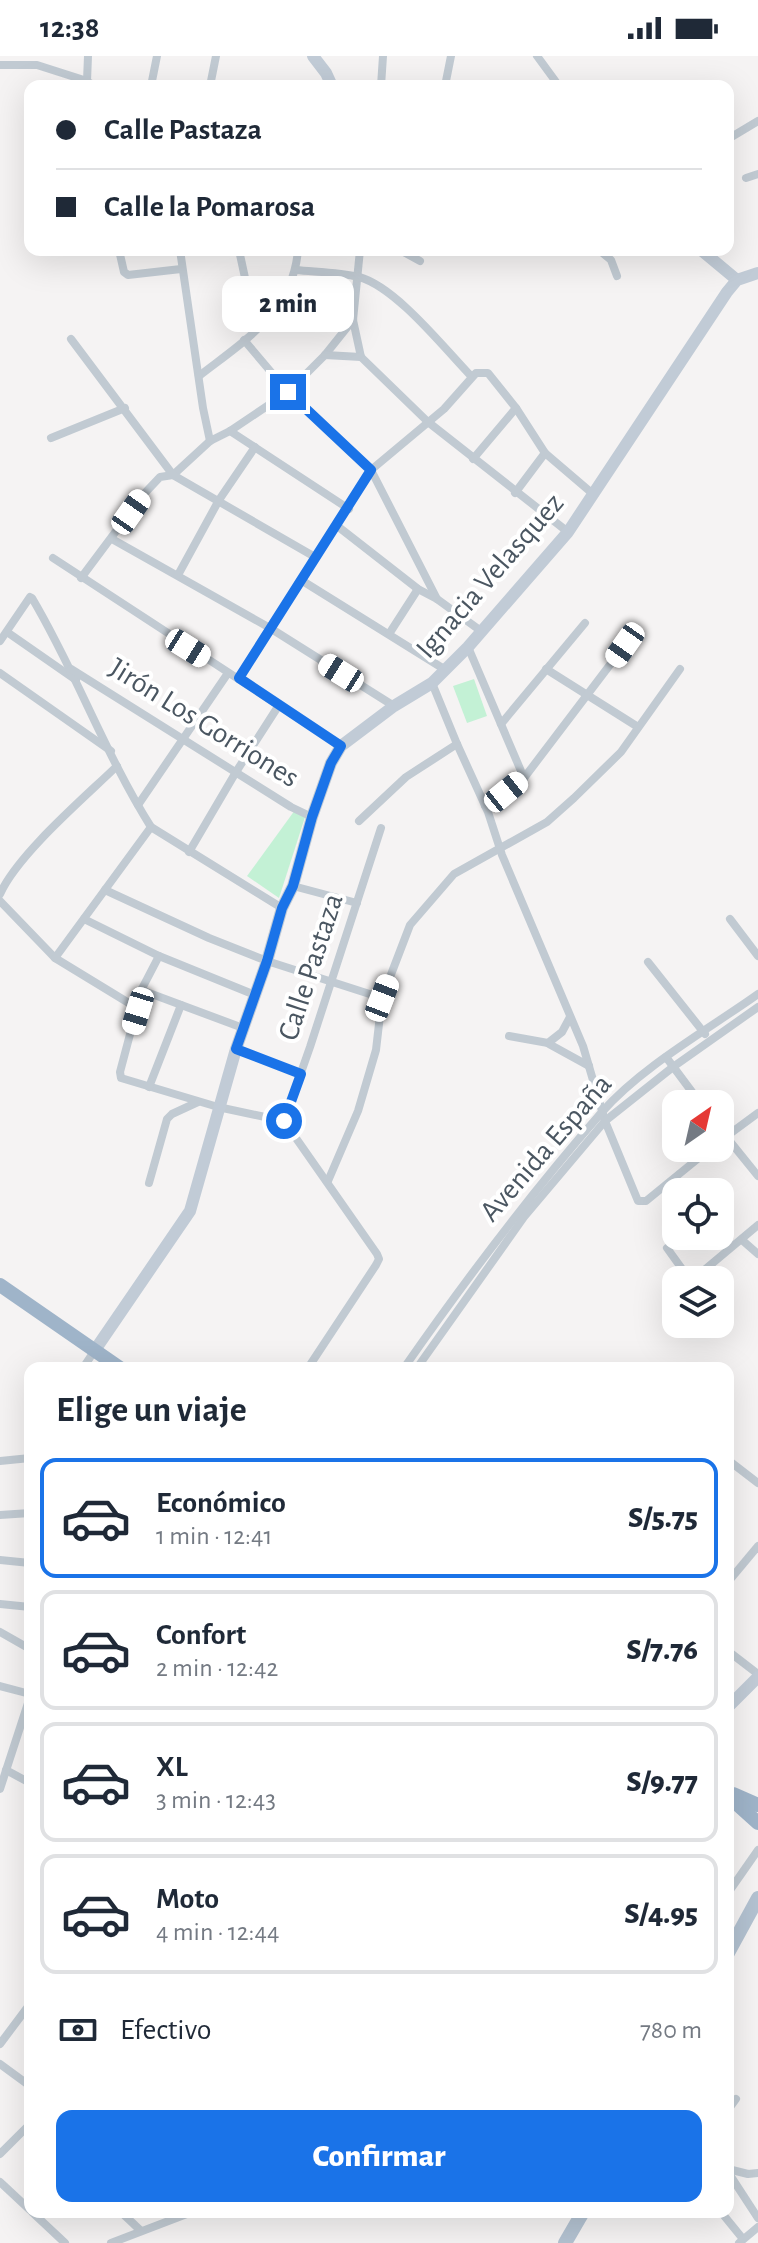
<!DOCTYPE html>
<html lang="es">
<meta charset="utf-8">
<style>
:root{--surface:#fff;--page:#f6f6f7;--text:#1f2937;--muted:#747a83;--line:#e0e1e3;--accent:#1a73e8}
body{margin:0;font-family:"Alegreya Sans",sans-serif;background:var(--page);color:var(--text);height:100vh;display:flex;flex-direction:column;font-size:30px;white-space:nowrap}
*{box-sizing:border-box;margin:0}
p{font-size:26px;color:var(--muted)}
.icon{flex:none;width:44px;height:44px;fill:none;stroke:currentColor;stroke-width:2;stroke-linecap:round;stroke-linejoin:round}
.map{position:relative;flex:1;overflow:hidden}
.panel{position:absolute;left:24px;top:1306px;width:710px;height:856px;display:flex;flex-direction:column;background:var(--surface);border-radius:16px;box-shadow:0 8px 32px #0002}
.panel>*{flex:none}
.top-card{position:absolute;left:24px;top:24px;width:710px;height:176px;border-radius:16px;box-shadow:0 8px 32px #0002;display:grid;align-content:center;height:176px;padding:0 32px;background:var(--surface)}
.needle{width:52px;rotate:34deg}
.tools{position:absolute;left:662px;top:1034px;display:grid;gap:16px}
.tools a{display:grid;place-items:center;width:72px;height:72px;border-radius:16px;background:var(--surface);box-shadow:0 8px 32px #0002;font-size:40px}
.end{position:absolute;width:36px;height:36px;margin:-18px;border:10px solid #1a73e8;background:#fff;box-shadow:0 0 0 4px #fff}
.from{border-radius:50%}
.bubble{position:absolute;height:56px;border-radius:16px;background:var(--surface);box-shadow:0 8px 32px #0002;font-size:26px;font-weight:800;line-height:56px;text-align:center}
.car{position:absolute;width:24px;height:48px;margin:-24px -12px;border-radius:10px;box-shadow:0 0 6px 2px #0007;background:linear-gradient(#fff 24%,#345 0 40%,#fff 0 76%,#345 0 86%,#fff 0)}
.top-card b{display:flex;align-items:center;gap:28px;height:76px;font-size:30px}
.top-card b+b{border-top:2px solid var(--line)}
.top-card i{width:20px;height:20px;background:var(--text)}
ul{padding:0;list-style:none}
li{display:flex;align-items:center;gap:24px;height:120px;margin:0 16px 12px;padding:0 16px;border:4px solid var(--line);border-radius:16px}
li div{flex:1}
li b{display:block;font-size:30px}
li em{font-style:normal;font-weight:800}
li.current{border-color:var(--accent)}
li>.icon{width:72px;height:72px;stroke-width:1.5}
h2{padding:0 32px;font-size:36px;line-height:96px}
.pay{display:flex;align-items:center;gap:20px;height:88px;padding:0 32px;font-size:30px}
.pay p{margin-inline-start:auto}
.button{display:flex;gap:16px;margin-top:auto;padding:16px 32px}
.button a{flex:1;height:92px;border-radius:16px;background:var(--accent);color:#fff;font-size:32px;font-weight:800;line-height:92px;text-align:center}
.status{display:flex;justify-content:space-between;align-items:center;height:56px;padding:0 40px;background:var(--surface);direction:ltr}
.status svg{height:22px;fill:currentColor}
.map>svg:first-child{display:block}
</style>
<div class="status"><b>12:38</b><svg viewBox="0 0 49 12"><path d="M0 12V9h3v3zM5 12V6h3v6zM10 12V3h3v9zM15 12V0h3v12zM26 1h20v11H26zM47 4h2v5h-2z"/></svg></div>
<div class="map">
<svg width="758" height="2187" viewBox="0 0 758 2187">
<rect width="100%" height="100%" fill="#f5f3f3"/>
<g fill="#c3f1d5">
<path d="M474,623L487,660L467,667L453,630Z"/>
<path d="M295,754L306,758L279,842L247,820Z"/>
</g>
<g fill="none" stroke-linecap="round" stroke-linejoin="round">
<g stroke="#c1cad2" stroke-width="8">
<path d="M88,0L87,25L94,30"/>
<path d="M537,0L559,30"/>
<path d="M0,9H37L87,25"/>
<path d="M151,30L157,0"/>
<path d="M210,30L216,0"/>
<path d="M381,30L383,0"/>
<path d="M445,30L451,0"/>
<path d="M728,83L758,65"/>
<path d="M746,122L758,118"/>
<path d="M119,194L124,216L128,219L181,213"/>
<path d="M180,194L203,352L210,385"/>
<path d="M239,194L256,273"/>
<path d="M360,194L353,264L361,301L428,366L568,476"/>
<path d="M400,194L420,205"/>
<path d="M599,194L611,204L617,220"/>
<path d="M296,214C317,216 339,216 359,221C396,231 444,292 471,320"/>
<path d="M71,283L173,419L210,385L230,375L288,336L325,299L353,264"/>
<path d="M244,284L288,336L371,414L437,543"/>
<path d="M325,299L361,301"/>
<path d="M199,320C244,285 293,256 298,194"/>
<path d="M230,375L349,453"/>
<path d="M51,382L125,352"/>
<path d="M473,403L516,352"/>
<path d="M515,437L545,397"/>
<path d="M336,469L418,533L437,543L481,575"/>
<path d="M112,483L270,572L394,650"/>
<path d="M53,502L341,690"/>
<path d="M178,519L219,444L255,391"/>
<path d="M81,522L143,439L160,421L173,419L315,501"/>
<path d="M301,524L444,613"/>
<path d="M7,576L76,624"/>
<path d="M389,578L418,533"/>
<path d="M0,585L30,541L32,542C76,616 105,698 151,771L282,852"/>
<path d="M468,591L524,722"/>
<path d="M71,613L291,751L312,761"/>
<path d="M546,613L638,671"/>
<path d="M0,617L111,695"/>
<path d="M239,622L371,414L444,353L476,317H488L516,352L545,397L593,438"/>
<path d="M432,627L457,688L488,756L502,799L583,990L605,1065L638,1145H646L711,1092"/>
<path d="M501,668L585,567"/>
<path d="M138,749L228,617"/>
<path d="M485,750L524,722L625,589"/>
<path d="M359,765L406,721L457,688"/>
<path d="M189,796L236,716L279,649"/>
<path d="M293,830L357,847"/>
<path d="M105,834L209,882L267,905L382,942"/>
<path d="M0,838C18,798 84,742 117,710"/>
<path d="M0,845L55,902L137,952L120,1016L121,1022L218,1051L284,1065L377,1198L379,1203L376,1209L308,1312"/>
<path d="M84,863L159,900L255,939"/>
<path d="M730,863L758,900"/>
<path d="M55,902L151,771"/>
<path d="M648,906L705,978"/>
<path d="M141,934L243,972"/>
<path d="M134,948L159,900"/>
<path d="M509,980L548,987L562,976L570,961"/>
<path d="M549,988L589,1010"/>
<path d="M236,993L301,1018"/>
<path d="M666,1001L701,1048"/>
<path d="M149,1031L181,949"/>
<path d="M284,1065L310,991L381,772"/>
<path d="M720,1073L758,1120"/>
<path d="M720,1085L758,1057"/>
<path d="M328,1125L358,1055L376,994L382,942L410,869L454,818L547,766L574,742L621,696L680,613"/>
<path d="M149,1127L167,1063L172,1058L198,1046"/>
<path d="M742,1184L758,1198"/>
<path d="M667,1192L685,1217L692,1222L696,1221L758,1169"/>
<path d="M83,1312L95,1294"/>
<path d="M404,1312C466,1223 531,1137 602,1056C641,1011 709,973 758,938"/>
<path d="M417,1312L524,1161L605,1065L673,1011L758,951"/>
<path d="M728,1404L758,1427"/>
<path d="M0,1405L30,1402"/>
<path d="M0,1459L30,1457"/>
<path d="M0,1504L30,1507"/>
<path d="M728,1526L758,1490"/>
<path d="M0,1548L30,1551"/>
<path d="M0,1576L30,1593"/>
<path d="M728,1595L758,1618"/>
<path d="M0,1630L30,1638"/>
<path d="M6,1714L30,1727"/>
<path d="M0,1733L30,1641"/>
<path d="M728,1837L758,1794"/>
<path d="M0,1988L30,1948"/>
<path d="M0,2008L30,2030"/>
<path d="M728,2054L736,2043"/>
<path d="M0,2098L30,2068"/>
<path d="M728,2113L748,2118L758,2117"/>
<path d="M728,2116L758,2162"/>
<path d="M0,2126L30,2154"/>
<path d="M32,2156L65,2187"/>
<path d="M121,2156L140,2174"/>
<path d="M721,2156L743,2183"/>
<path d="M111,2187L192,2156"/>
<path d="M739,2187L758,2171"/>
</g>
<g stroke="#c1cbd6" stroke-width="12">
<path d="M313,0L326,17L332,30"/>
<path d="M701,194L737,224"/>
<path d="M95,1294L190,1155L236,993L267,905L282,852L293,830L312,761L331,707L341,690L394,650L432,627L468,591L568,476L727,236L737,224L758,217"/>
<path d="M728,1651L758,1621"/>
</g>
<g stroke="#b3c2d1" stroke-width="14">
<path d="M728,1897L758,1842"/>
<path d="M565,2187L583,2156"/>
</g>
<g stroke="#9fb4c9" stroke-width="14">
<path d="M0,1229L120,1312"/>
<path d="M733,1738L758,1749"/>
<path d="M728,1740L758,1767"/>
</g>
</g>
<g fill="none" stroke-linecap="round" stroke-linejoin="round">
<path stroke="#1a73e8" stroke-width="10" d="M284,1065L301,1018L236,993L267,905L282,852L293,830L312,761L331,707L341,690L239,622L371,414L288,336"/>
</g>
<g text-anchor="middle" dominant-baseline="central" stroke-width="8" stroke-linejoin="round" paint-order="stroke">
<g font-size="30" fill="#4a5661" stroke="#fff">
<text transform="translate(490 520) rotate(-49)">Ignacia Velasquez</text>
<text transform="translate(204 667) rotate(32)">Jirón Los Gorriones</text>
<text transform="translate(311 911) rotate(-72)">Calle Pastaza</text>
<text transform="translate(546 1092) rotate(-49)">Avenida España</text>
</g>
</g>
</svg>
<div class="tools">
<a><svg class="needle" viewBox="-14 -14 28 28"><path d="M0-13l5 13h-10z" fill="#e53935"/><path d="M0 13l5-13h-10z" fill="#747a83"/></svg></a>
<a><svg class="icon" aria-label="locate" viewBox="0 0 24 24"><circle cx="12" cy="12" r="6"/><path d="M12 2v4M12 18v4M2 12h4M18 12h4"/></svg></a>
<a><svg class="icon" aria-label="layers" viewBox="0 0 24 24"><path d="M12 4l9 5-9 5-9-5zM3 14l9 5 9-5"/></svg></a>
</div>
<i class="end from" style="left:284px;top:1065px"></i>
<i class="end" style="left:288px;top:336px"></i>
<div class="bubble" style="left:222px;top:220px;width:132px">2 min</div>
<i class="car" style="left:131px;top:456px;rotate:35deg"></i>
<i class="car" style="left:625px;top:589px;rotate:215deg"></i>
<i class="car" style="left:188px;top:592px;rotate:122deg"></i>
<i class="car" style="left:341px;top:617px;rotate:302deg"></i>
<i class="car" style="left:506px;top:736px;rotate:51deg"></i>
<i class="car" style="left:382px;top:942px;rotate:21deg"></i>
<i class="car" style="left:138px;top:955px;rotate:197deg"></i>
<div class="top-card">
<b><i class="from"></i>Calle Pastaza</b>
<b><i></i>Calle la Pomarosa</b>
</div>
<section class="panel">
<h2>Elige un viaje</h2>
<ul>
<li class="current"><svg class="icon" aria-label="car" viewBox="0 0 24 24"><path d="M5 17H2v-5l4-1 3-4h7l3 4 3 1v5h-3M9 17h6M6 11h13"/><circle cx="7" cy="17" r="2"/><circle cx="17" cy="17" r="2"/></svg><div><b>Económico</b><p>1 min · 12:41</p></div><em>S/5.75</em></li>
<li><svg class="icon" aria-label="car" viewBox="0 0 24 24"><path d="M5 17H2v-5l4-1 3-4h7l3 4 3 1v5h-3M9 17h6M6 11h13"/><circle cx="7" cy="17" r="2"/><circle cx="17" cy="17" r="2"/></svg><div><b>Confort</b><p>2 min · 12:42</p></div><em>S/7.76</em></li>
<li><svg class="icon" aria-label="car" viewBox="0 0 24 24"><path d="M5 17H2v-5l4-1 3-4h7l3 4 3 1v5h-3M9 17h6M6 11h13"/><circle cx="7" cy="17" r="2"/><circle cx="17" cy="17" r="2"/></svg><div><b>XL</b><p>3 min · 12:43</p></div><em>S/9.77</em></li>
<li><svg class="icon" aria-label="car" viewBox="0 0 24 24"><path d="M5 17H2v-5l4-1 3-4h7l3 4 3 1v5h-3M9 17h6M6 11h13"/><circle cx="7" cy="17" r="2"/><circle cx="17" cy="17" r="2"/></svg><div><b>Moto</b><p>4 min · 12:44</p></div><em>S/4.95</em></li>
</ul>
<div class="pay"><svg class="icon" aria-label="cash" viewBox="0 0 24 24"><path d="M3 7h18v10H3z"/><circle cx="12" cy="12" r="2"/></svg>Efectivo<p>780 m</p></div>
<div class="button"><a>Confirmar</a></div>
</section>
</div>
